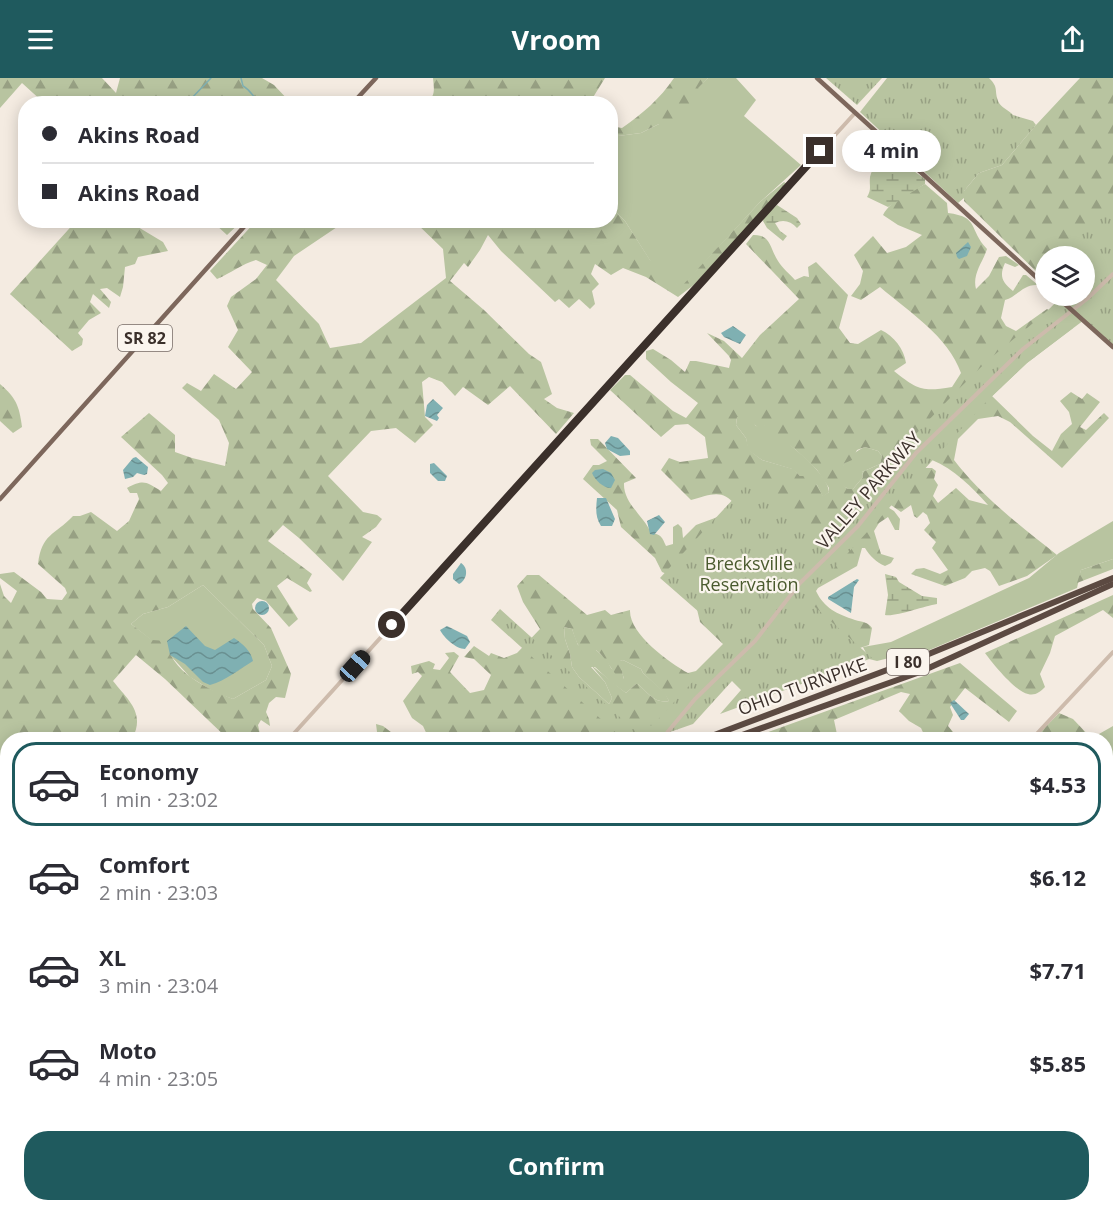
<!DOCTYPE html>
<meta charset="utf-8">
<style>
:root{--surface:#fff;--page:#f7f7f7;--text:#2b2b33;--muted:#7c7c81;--line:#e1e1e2;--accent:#1f5a5e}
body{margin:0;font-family:"Open Sans",sans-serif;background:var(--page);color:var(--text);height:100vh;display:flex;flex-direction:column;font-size:22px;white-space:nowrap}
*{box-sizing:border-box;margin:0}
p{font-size:20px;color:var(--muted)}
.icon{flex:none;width:33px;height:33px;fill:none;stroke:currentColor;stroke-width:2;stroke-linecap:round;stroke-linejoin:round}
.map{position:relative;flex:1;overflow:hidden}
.sheet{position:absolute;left:0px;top:654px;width:1113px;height:480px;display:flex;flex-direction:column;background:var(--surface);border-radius:24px 24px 0 0;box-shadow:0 3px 15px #0003}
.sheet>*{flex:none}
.top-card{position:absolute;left:18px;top:18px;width:600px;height:132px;border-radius:24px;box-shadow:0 3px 15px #0003;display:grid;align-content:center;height:132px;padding:0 24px;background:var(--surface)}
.controls{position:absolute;left:1035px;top:168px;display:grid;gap:12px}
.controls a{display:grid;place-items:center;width:60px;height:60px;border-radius:50%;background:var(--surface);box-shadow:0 3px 15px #0003;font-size:30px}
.end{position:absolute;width:27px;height:27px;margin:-14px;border:8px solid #3b302b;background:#fff;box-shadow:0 0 0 3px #fff}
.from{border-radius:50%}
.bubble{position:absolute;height:42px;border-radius:21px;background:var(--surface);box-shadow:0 3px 15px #0003;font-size:20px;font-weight:700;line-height:42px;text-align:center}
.car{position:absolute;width:18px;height:36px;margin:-18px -9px;border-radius:8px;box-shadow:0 0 4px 2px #0007;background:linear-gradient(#222 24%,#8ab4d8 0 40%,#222 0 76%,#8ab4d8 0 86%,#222 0)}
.top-card b{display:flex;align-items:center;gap:21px;height:57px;font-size:22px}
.top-card b+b{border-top:2px solid var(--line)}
.top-card i{width:15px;height:15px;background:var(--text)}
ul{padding:10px 0 0;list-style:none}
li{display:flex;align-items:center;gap:18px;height:84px;margin:0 12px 9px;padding:0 12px;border:3px solid transparent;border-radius:24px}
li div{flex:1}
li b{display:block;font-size:22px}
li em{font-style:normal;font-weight:700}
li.on{border-color:var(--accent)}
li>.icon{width:54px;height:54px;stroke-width:1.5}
.button{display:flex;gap:12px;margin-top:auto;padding:12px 24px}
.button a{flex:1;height:69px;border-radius:24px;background:var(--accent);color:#fff;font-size:24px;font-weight:700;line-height:69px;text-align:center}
header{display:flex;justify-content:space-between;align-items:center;height:78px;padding:0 24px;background:var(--accent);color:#fff;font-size:27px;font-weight:700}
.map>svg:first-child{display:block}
</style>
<header><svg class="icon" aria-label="menu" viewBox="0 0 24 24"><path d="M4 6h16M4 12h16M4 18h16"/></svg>Vroom<svg class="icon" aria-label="share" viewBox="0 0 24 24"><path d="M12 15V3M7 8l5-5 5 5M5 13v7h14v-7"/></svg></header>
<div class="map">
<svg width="1113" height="1134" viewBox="0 0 1113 1134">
<defs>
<pattern id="forest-firs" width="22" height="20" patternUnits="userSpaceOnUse" patternTransform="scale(1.5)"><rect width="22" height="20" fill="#b8c4a0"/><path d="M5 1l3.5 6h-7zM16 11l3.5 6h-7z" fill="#97a083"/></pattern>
<pattern id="wetland-marsh" width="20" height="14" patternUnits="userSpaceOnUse" patternTransform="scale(1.5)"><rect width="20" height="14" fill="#b8c4a0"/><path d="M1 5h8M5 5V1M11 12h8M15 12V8" fill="none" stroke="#97a083"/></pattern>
<pattern id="park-tufts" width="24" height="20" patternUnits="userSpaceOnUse" patternTransform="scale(1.5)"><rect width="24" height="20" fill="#b8c4a0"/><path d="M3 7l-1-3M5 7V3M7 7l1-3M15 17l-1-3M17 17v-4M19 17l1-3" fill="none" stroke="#97a083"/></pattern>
<pattern id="water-waves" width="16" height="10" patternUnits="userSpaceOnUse" patternTransform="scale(1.5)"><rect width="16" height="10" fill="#7fb0b2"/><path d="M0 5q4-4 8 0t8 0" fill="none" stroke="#699091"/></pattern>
</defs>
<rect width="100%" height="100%" fill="#f4ebe1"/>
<g fill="#b8c4a0">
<path d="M708,0H736L756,22L744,38L801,87L760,124L681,210L651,184L625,143L611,129L610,68L618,58L641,55L659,46Z"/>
<path d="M745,338L752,342L756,348L763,349L765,346C781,361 828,393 829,414L823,419L817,407L800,398L792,391L762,382L748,372L746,360L736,347L737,339Z"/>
<path d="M865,369L878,373L882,378L880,386L862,394L863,399L853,411H848C844,408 838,405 839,399C840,387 854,373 865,369Z"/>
<path d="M1113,443V481L1081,492L1077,510L915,578H897L877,583L869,581L863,569L891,564L1029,500L1059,475Z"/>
<path d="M203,507L264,567L272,588L266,602L233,621L216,615L190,599L170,577L131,546L143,536L168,529Z"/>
<path d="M564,549L572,551L578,567L596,572L607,582L611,590L624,601L619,583L623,582L641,591L643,595L665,615L669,623C655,626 648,615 638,606H636L626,615L611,604L595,589H591L605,604L612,620L609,626L579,599L572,589L570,576L565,561Z"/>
<path d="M644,647H662L654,661L607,662L628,650Z"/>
<path d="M1113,648V719L1106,713V662L1092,661V660Z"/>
<path d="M1106,890L1113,897V977L1106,972Z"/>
<path d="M1106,1038L1113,1041V1072L1106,1084L1113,1094V1130L1106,1126Z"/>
<path d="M888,1126L993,1127L999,1134H881Z"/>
<path d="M50,1127V1126L87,1127L80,1134H42Z"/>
</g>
<g fill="url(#forest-firs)" fill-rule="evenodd">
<path d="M0,0H102L116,15L120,0H262L274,7L291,25H44L22,5L0,30Z"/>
<path d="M433,0H605L592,21L594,25H426C436,18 434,11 433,0Z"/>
<path d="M674,0H708L698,10L704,20L675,54L659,46L641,55L618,58L611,68V48L622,50C642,36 660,21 674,0Z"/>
<path d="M1080,0H1113V190L1084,178H1046L1045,202L964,123V113L979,95L1002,87L1036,47Z"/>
<path d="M784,104L787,106L695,206L678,219L646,199L623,190L611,197L595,186L591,196L599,206L592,213L595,226L590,231L579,221L569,230L559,221L555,224L501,173L488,157L480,172L468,189L464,185L450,203L484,232L529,276L541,284L552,316L544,321L557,330L574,335L556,356L510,308L488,327L463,309L455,318L442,304L429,299L422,304L425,339L433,347L415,365L396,350L371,353L328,398L363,434L377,437L382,441L376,449L362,459L372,464L343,503L299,460L283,447L268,463L312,496L307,505L312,513L310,514L287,500L277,508L298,541L289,549L266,523L257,520L252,526L253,531L271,550L291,596L285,620L276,619L269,625L266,634L269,641L270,648L261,642L258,647L261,661H228L165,601L136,577L113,603C128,622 146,635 132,661L8,662L7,786L0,785V506L4,518L11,525L17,513L0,500V496L14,494L41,514L47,521L62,522L67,515L65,510L38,486C42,455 54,458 73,438H80L91,434L117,453L129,443L139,421L137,415H130L127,410C144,401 146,404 161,413L168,405L162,397L121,359L149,335L175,357V374L192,380L225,388L229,365L219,342L182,310L187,305L201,313L214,296L236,311L252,294L228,269L238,252L227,228L231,219L256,201L267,187L256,182C242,186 231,195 217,201L210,193L256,143H346L294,178L276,202L319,246L330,270L361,265L446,200L443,171L414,143L610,142L611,129L625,143L650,182L681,209L760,124ZM203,507L264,567L272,588L266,602L233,621C208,611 169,593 167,563L152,562L131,546L143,536L168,529Z"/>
<path d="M925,106L947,125L948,135C980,139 968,151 987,171C983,184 972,196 976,211L989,198L999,179L1006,178L1019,187L1015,189L1005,185C999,198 1002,204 1013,213L1023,197H1026L1038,207C1023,206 1018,218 1005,222L1001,240L1006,248L1016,253L1047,231L1053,235L662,647C639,647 627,651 607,661H429L423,648L412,640L403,623L422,598L418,594L412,596L411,588L429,583L435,586L433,591L440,592L449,580L445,575L454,574L459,578L450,594L470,615L484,612L491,597L474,581L464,579L474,568L489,578L491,575L504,580L517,575L540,551L523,524L517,508L527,497H539L587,537L605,532L611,537L630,532C629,556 669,584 688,595L696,593L723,566L700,544L691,506L662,494L655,480L621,449L617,432L583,401L593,387H599L607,383L591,367L590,361H598L636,400L624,405C623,425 644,438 651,455C661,456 662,459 666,468L673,466V449L678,446L682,450L683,460L696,447L723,437L736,428C722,410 711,417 691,422L661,392L669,380L680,384L708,380L705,359L688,346L675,347L661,359L610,312L625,297H630L673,333L686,340L698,325L671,304L646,281V273L653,271L671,282L685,294L690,283H696L729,290L731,282L729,278L707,255L724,263L742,280L760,257L799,221L746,166L753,157C771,156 770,171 778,183C782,190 790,196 795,202L804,198L809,199L808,189L816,184L848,217L839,250L850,265L858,266L881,252C894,258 904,271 906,285L894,293C918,312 922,314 952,309L961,295C948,258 909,234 880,209L861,222L851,218L860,206L863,193L854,177L873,158L887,175L906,169L922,157L898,147L883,137C892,121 909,115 925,106ZM737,339C750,338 751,344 760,351L763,352L765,347L770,354L795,371L817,392L829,410V414L823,418L817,407L809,398H800L793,391L762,382L749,372L746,360L736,347ZM865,369L878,373L882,378L880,386L862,394L863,399L853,411H848C837,402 839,398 845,385L852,382L857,372ZM564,549L572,551C576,563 580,579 596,572C608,581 612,595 623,604L624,602L620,583L623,582L641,591L643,595L664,615L669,623C655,626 648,615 638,606H636L626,615L590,586L605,604L612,620L609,626L579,599L572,589L570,576L565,561Z"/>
<path d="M77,142L128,143L163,164L168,173L138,179L135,186L125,189L123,209L120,219L107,210L100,211L111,224L109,230L93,216L90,224L101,235L89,242L78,255L83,261L82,267L72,273L10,216Z"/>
<path d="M165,143H242L227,157L215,146L202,144L189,149L173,150Z"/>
<path d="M1072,247L1073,250L1027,285L992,318L1033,358L1052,373L1061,356L1072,346L1069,334L1060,323L1071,314L1082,321L1087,315L1100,324L1080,349L1086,352L1104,335L1109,340L1062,390L1010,344L998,338L978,341L958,361L954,382C982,419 1021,448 1057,477L1027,498L999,508L990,493L985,490L972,493L965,500L945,508L911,496L916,491L924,490L940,496L948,492L932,470L936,464L924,452L930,445L927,437L923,434L917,440L914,438L911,427L901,434L888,425L983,321ZM932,382C954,391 972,409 988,427L969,422L956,410L938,425L933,418L938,407L934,401L936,393L932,390H925Z"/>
<path d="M0,306C16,320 19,327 22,349L13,355L0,343Z"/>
<path d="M881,425L894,433L900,441L899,452H895L888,439L879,445L874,453L881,476L894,480L891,485L885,488C876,484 870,478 865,470H862L857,488L818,510L816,513C824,530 837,536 855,542C862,544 868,544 872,550L869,567L826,581L765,562Z"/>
<path d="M1113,481V491L1077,505L1081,492Z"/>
<path d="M1113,517V540L1103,532L1055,558L1050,575L1040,596L1045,609C1040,614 1035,618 1028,616C1016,614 992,585 985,575Z"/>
<path d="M960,585L1017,633L1009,644L965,610L950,629L953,637L948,648L959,661H926L921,650L909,643L899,633L910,616L901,614L834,642L838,661L746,662Z"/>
<path d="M1059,635L1073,641L1092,661L1033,662Z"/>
<path d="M376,646L383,648L400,661H372L377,654Z"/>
<path d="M1106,713L1113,719V739L1106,731Z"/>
<path d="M1106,743L1113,751V812L1106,811Z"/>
<path d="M1106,853H1113V879L1108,880L1113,889V905L1106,900Z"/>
<path d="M0,1066L7,1070L8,1126L50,1127L42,1134H0Z"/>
<path d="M239,1126H487L491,1134H233Z"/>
<path d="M112,1127V1126L140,1127L133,1134H105Z"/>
<path d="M178,1127H226L219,1134H185Z"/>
</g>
<g fill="url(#wetland-marsh)">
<path d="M892,71L911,91L925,101V106L888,129L867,119C872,111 869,108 870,99C872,88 884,79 892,71Z"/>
<path d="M777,127L797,140L801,146L797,150C791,143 783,141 775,145L780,153L787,158L783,163L767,150L763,143L765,138Z"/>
<path d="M885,496L896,499L899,504L922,518L937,520V526C924,528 896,539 885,537L888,517Z"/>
</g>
<g fill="url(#park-tufts)">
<path d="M826,0H882L857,27Z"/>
<path d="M887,0H989C999,10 994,11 998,23C1001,30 1009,32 1013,37L1033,43L1036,47L1002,87L979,95L964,113V120L958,125L860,34Z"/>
<path d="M1113,119V268L1084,242L1027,285L983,327L806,521L872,580L720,636L741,612L732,603L693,646L650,661H623L491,542L500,531L642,659L731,562L660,500L749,404L818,466C870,408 921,347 977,293C1003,267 1035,247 1060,220L1057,218H1084V178H1059Z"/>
<path d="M208,1127H246L239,1134H202Z"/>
</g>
<g fill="url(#water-waves)">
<path d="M968,164L971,169L967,178L959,181L957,179L956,175Z"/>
<path d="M733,248L746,257L740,266L724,259L721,255Z"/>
<path d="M433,321L443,330L437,337L439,340L437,343L425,338L427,327Z"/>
<path d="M611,358L618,360L630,373V377L620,378L607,371L605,365Z"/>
<path d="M136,379L148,389L147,396L144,397L137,395L133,399L125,401L123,392L133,380Z"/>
<path d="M434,385L447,398L445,403H438L430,395V386Z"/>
<path d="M603,391L611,395L615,402L611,410C603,410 595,402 592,395L595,392Z"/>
<path d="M597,420H606L615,441L612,448H601C595,439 596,430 597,420Z"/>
<path d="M659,437L665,444L654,457L650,456L647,443Z"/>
<path d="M461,485C469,490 467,502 459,506L453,501V496Z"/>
<path d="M857,501L859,502L854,509L851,535L828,521V519Z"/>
<circle cx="262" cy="530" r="7"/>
<path d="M186,548L205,568L215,572L234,560C243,566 251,573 253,583C238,592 227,602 210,607L203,604L185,586L170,577L167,563Z"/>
<path d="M447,548L467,558L470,564L465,571C456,571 444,560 440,552Z"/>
<path d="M954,622L969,636L964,642H961L950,625Z"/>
<path d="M0,847L7,848V876L0,864Z"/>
<path d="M1048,1127H1084L1081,1134H1052V1131Z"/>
</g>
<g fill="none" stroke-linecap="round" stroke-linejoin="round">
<g stroke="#7fb0b2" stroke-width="1.5">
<path d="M241,0L243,8C252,13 254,22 263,26"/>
<path d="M179,26L189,23L211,0"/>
<path d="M251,26L254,19"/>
<path d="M0,1107L3,1113L0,1116"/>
<path d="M65,1126L66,1134"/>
<path d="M883,1134H885"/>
</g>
<g stroke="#cdbbac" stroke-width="4">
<path d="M288,662L855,35"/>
<path d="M661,662L695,621L755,563L800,505L858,448L916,375L1023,271L1088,220L1113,196"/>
<path d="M1031,662L1113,574"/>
<path d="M0,982L8,973"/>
<path d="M225,1134L232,1126"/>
<path d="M593,1134L600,1126"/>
</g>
<g stroke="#7d675c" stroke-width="4.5">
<path d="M817,0L1046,208"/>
<path d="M352,26L376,0"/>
<path d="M1056,218L1113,269"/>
<path d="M0,421L250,142"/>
</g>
<g stroke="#5c4a42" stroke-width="6">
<path d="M701,662L919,580L1113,500"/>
<path d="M728,662L920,594L1113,506"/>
<path d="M88,1134L95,1126"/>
<path d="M99,1134L106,1126"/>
</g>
</g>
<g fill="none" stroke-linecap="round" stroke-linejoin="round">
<path stroke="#3b302b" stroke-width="8" d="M392,547L820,73"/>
</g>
<g text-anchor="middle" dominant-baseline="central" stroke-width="4.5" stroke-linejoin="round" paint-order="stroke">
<g fill="#fbf5ee" stroke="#756b66" stroke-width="1.5">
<rect x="118" y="247" width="54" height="26" rx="4.5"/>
<rect x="887" y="571" width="42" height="26" rx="4.5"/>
</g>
<g font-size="16" font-weight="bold" fill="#3b302b">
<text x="145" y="260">SR 82</text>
<text x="908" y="584">I 80</text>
</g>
<g font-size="18" fill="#3b302b" stroke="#fbf5ee">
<text transform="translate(868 412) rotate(-49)">VALLEY PARKWAY</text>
<text transform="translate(802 608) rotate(-20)">OHIO TURNPIKE</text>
</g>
<g font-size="18" fill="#4a5a2e" stroke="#fbf5ee">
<text x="749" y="485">Brecksville<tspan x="749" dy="21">Reservation</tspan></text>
</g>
</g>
</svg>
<div class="controls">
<a><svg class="icon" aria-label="layers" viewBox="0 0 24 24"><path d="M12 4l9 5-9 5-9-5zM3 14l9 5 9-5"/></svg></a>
</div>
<i class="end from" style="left:392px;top:547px"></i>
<i class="end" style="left:820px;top:73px"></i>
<div class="bubble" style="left:842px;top:52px;width:99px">4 min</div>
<i class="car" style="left:355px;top:588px;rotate:42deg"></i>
<div class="top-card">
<b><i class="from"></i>Akins Road</b>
<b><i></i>Akins Road</b>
</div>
<section class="sheet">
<ul>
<li class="on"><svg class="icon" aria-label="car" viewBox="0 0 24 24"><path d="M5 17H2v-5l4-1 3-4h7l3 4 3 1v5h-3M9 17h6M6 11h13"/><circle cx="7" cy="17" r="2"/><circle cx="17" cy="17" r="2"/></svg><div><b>Economy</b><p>1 min · 23:02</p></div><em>$4.53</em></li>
<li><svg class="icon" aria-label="car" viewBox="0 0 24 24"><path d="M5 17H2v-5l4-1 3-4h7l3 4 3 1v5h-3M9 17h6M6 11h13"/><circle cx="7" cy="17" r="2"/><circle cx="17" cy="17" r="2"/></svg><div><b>Comfort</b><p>2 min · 23:03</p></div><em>$6.12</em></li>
<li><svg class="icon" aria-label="car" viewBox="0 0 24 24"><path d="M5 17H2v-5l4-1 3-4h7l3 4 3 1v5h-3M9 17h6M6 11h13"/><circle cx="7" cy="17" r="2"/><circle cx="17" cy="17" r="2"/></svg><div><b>XL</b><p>3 min · 23:04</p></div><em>$7.71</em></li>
<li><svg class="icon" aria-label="car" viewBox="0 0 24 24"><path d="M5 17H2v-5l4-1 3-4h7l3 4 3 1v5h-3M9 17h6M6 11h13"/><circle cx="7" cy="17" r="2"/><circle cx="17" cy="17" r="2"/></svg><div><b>Moto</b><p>4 min · 23:05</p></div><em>$5.85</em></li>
</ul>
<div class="button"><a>Confirm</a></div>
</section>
</div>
